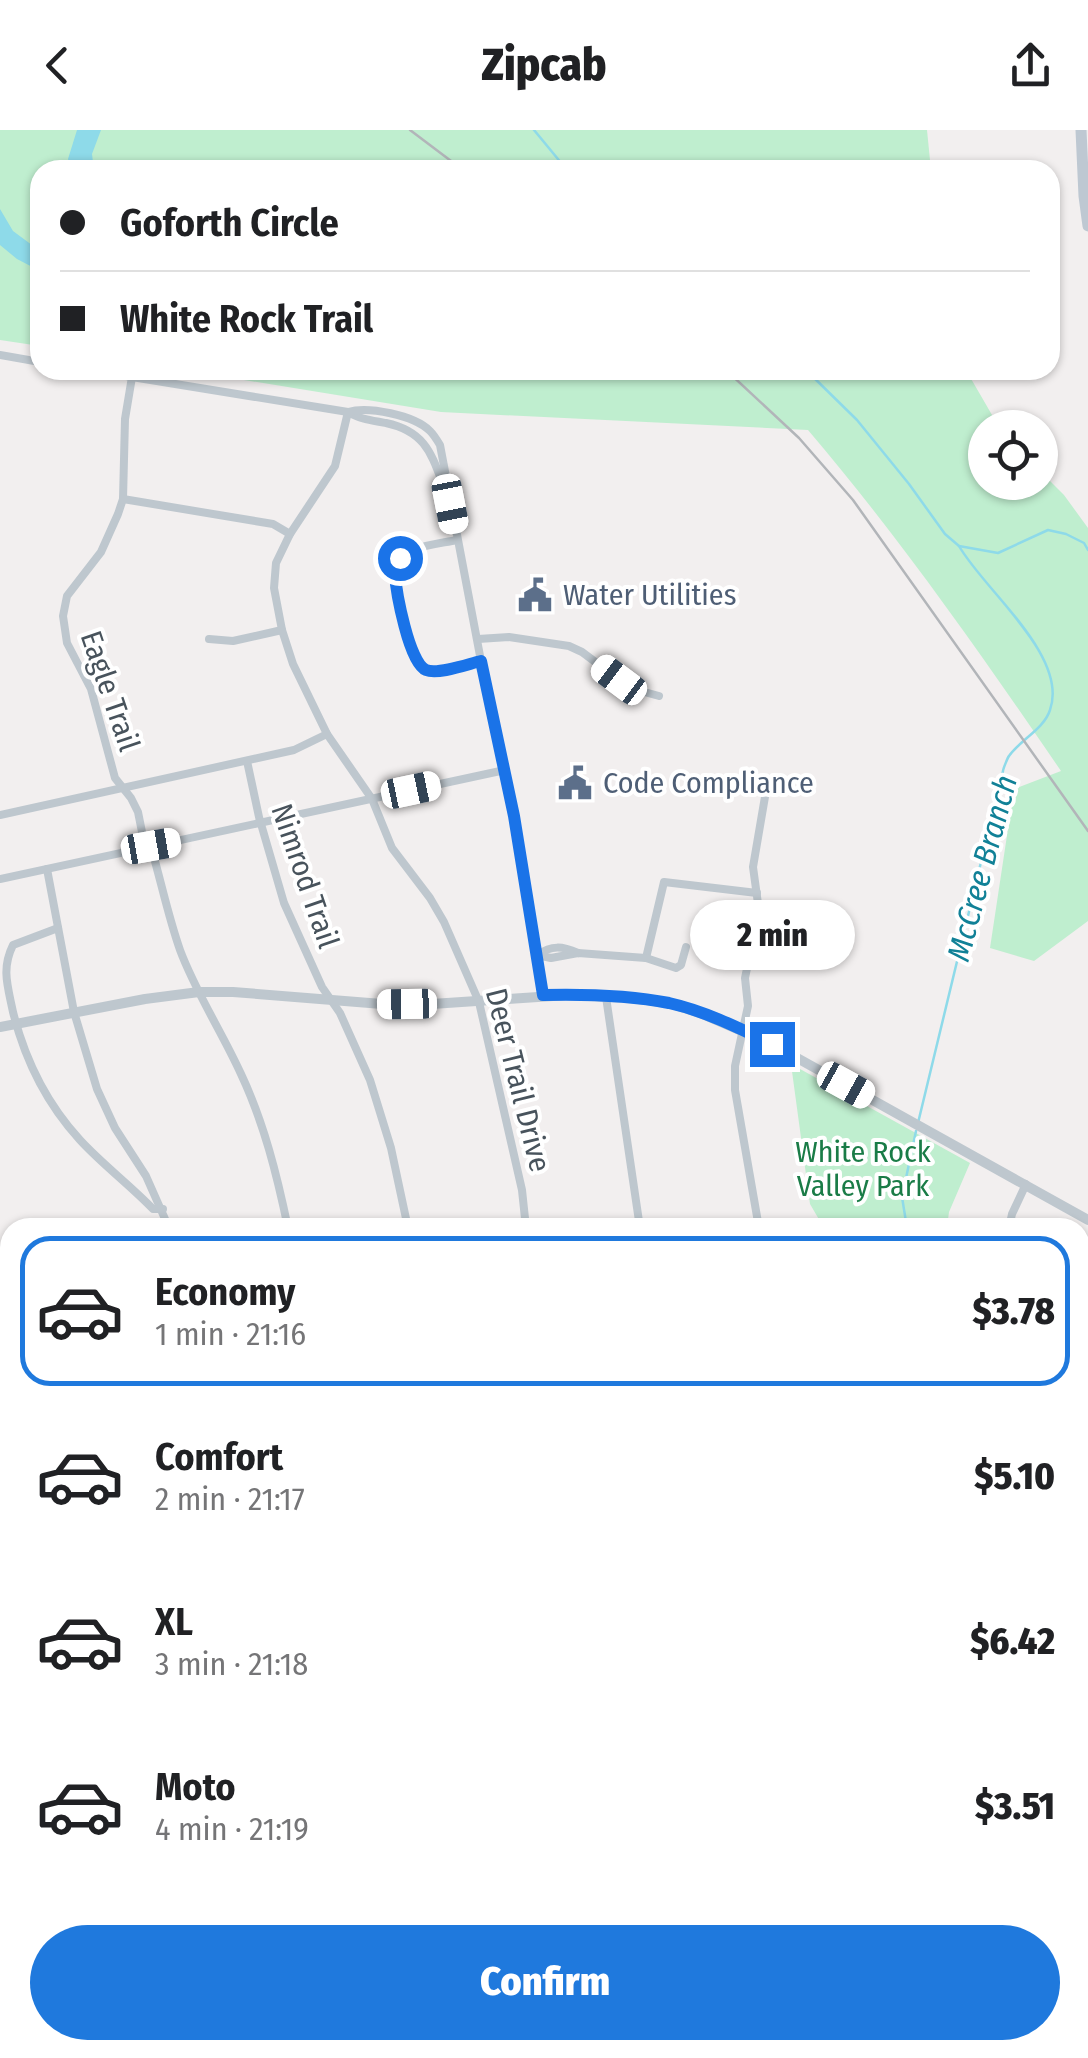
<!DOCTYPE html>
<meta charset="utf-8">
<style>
:root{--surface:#fff;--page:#f6f6f6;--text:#202124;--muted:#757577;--line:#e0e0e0;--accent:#1f79dd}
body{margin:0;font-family:"Fira Sans Condensed",sans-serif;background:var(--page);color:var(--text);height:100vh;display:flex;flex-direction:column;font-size:38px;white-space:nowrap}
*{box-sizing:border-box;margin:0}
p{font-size:32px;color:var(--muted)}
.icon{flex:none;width:55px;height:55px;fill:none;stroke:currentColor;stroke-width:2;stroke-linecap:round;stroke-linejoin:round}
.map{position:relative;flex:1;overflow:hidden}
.details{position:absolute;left:0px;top:1088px;width:1090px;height:842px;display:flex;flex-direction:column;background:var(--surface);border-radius:30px 30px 0 0;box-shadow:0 2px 8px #0004}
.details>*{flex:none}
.top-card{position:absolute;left:30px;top:30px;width:1030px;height:220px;border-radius:30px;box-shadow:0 2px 8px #0004;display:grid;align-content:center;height:220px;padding:0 30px;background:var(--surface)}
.buttons{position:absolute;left:968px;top:280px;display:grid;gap:20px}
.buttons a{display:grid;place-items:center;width:90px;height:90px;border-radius:50%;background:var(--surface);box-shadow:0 2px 8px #0004;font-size:50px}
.end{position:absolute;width:45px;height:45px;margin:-22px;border:12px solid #1a73e8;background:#fff;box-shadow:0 0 0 5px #fff}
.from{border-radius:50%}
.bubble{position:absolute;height:70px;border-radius:35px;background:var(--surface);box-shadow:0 2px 8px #0004;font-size:32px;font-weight:800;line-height:70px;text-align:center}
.car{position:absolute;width:30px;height:60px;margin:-30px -15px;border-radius:12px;box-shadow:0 0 8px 2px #0007;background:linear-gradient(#fff 24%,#345 0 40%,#fff 0 76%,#345 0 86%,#fff 0)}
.top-card b{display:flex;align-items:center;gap:35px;height:95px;font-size:38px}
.top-card b+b{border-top:2px solid var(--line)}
.top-card i{width:25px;height:25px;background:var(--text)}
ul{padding:18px 0 0;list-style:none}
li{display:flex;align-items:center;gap:30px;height:150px;margin:0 20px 15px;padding:0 10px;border:5px solid transparent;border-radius:30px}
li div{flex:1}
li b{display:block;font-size:38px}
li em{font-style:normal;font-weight:800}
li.selected{border-color:var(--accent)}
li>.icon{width:90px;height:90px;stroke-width:1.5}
.action{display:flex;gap:20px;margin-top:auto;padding:20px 30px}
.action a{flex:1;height:115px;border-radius:60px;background:var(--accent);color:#fff;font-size:40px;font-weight:800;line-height:115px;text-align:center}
header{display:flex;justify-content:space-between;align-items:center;height:130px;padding:0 30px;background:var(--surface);font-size:45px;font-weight:800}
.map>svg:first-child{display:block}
</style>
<header><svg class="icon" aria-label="back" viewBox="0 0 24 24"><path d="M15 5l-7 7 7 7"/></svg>Zipcab<svg class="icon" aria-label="share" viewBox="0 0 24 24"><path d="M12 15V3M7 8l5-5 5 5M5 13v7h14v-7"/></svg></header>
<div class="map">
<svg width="1088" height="1928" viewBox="0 0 1088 1928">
<rect width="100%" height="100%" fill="#f2efef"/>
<g fill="#bfeecf">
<path d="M0,0H927L931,40H40V216L0,210Z"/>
<path d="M183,240H968L970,247L999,297L985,298V352H1040V341L1064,365L1088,398V791L1034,831L990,818L1014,659L1061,641C981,524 900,408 808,300L441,282Z"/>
<path d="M791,934L970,1033L949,1082L947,1097L824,1098L810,1074Z"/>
</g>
<g fill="#8edae9">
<path d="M77,0H101L92,24L94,40H71L68,29Z"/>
<path d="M0,79L13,101L40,121V141L17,129L0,115Z"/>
</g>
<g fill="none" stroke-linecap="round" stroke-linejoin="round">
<g stroke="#8edae9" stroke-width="2.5">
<path d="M534,0L567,40"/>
<path d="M806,240L857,290L909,354L945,404L959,416L998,423L1048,400L1066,404L1084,413L1088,420"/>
<path d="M918,993L1003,641C1003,639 1008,627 1009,626C1020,610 1044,599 1050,580C1069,526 984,460 959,416"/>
<path d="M907,1098L902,1067L916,1001"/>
</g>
<g stroke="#bec7ce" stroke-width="8">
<path d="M0,225L40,232"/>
<path d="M89,240L348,282C359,289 373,291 386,293C428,302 432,327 446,362"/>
<path d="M132,247L125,289L123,369L118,384L101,422L67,466L63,486L67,513L91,559L115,648L131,668L138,682L145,717"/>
<path d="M348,282L335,336L290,404L276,433L274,458L282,500L293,534L327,604L372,669L392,718L430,768L444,792L479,872L522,1060L526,1098"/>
<path d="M348,282C368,276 414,285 430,301C434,305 437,310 440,315L481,531L514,686L543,865"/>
<path d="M123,369L273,394L290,404"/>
<path d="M457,410C434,415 402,415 395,442C399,465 404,541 434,541C449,542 466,535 481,531"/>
<path d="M209,509L233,511L282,500"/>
<path d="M478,509L509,507L569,516L582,522L630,558L659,566"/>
<path d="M247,631L259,687L284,773L322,857L340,883L370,950L391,1018L408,1098"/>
<path d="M0,685L294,620L327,604"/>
<path d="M151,717C161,751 168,786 180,820C196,863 222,902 241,944C264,993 277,1045 288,1098"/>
<path d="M47,739L74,882L97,959L115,998L146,1046L169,1098"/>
<path d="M0,749L505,640"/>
<path d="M58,798L13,815C1,839 8,857 13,882C25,930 47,974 80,1010C103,1035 130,1055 153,1079H163"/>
<path d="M537,825L551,828L578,823L646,828L664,752L757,763"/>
<path d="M537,825C552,815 562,816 578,823"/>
<path d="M646,828L676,838L681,835L686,817"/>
<path d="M606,867L640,1098"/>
<path d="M759,1098L735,960V936L748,876L745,848L759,781L753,737L767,655L773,650L784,651"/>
<path d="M1009,1098L1012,1084L1026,1054"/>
<path d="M0,1248H10"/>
<path d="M1080,1415L1088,1414"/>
<path d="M1080,1568L1088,1614"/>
<path d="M0,1661L10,1654"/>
<path d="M0,1861L10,1846"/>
<path d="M337,1928L341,1920"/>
<path d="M456,1928L457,1920"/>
<path d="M570,1928V1920"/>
<path d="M685,1928L686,1920"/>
<path d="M1007,1928L1008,1920"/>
<path d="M1071,1928L1088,1925"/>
</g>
<g stroke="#bec7ce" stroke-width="10">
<path d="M0,897L145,869L199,862H233L382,874H432L568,865L631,868L669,873L700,883L772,914L1088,1090"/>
<path d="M0,1395L10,1438"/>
<path d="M114,1920L116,1928"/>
</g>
<g stroke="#bec8d2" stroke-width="11">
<path d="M1081,0L1084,66L1088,96"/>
<path d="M0,1807L10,1814"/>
<path d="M0,1825L10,1831"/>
<path d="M147,1920L159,1928"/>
<path d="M174,1920L186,1928"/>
</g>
<g stroke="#b2b5b9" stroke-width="2.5">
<path d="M410,0L463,40"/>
<path d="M726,240L799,308L853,370L1088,701"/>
</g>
</g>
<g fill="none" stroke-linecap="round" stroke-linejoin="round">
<path stroke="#1a73e8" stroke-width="12" d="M400,428C397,435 395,436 395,443C396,462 409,533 426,540C438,545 468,534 481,531L514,686L543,865C585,864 628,865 669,873C705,881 739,898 772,914"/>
</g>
<defs>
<g id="civic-bare" transform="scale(2.7)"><path d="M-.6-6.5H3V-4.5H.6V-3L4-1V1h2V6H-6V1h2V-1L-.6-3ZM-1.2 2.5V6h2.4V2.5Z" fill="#5c6f8a" stroke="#fff" stroke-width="2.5" paint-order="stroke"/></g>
</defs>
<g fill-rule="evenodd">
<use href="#civic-bare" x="535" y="465"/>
<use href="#civic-bare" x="575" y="653"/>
</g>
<g text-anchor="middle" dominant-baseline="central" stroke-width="8" stroke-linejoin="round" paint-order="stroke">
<g font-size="30" fill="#4e5e75" stroke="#fff" text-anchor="start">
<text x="563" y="465">Water Utilities</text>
<text x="603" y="653">Code Compliance</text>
</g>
<g font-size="30" fill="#48535c" stroke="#fff">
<text transform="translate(110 561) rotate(71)">Eagle Trail</text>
<text transform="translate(305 746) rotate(71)">Nimrod Trail</text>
<text transform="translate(518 950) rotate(76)">Deer Trail Drive</text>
</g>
<g font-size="30" fill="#1a7c47" stroke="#fff">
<text x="863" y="1022">White Rock<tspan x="863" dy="34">Valley Park</tspan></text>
</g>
<g font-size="32" font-style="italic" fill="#118197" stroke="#fff">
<text transform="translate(982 738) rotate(-75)">McCree Branch</text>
</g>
</g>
</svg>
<div class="buttons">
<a><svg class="icon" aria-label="locate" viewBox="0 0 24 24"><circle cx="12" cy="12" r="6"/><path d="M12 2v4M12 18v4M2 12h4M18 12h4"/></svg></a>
</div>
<i class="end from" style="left:400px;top:428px"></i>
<i class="end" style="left:772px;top:914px"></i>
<div class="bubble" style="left:690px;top:770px;width:165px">2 min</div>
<i class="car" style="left:450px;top:374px;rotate:169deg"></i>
<i class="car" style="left:619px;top:550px;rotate:307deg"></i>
<i class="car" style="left:411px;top:660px;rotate:78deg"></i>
<i class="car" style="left:151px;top:716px;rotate:80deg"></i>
<i class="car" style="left:407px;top:874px;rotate:269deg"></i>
<i class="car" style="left:846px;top:955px;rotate:119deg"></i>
<div class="top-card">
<b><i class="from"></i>Goforth Circle</b>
<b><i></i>White Rock Trail</b>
</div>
<section class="details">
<ul>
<li class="selected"><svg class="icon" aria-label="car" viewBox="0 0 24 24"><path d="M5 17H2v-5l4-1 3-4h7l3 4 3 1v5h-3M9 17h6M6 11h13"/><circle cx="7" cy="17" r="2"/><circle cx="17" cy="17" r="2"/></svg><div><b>Economy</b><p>1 min · 21:16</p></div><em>$3.78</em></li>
<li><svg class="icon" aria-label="car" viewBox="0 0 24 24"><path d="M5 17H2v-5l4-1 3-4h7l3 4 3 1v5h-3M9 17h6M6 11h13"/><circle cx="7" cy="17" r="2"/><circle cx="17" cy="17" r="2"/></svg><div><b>Comfort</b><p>2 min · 21:17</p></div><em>$5.10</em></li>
<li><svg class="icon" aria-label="car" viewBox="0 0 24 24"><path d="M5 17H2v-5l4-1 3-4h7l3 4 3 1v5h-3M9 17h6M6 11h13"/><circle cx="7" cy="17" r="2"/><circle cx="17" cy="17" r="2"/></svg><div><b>XL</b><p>3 min · 21:18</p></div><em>$6.42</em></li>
<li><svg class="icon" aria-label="car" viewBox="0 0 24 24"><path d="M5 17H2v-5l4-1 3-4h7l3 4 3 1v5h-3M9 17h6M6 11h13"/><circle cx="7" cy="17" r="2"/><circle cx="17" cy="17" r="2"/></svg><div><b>Moto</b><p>4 min · 21:19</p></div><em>$3.51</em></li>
</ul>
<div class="action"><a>Confirm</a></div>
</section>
</div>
